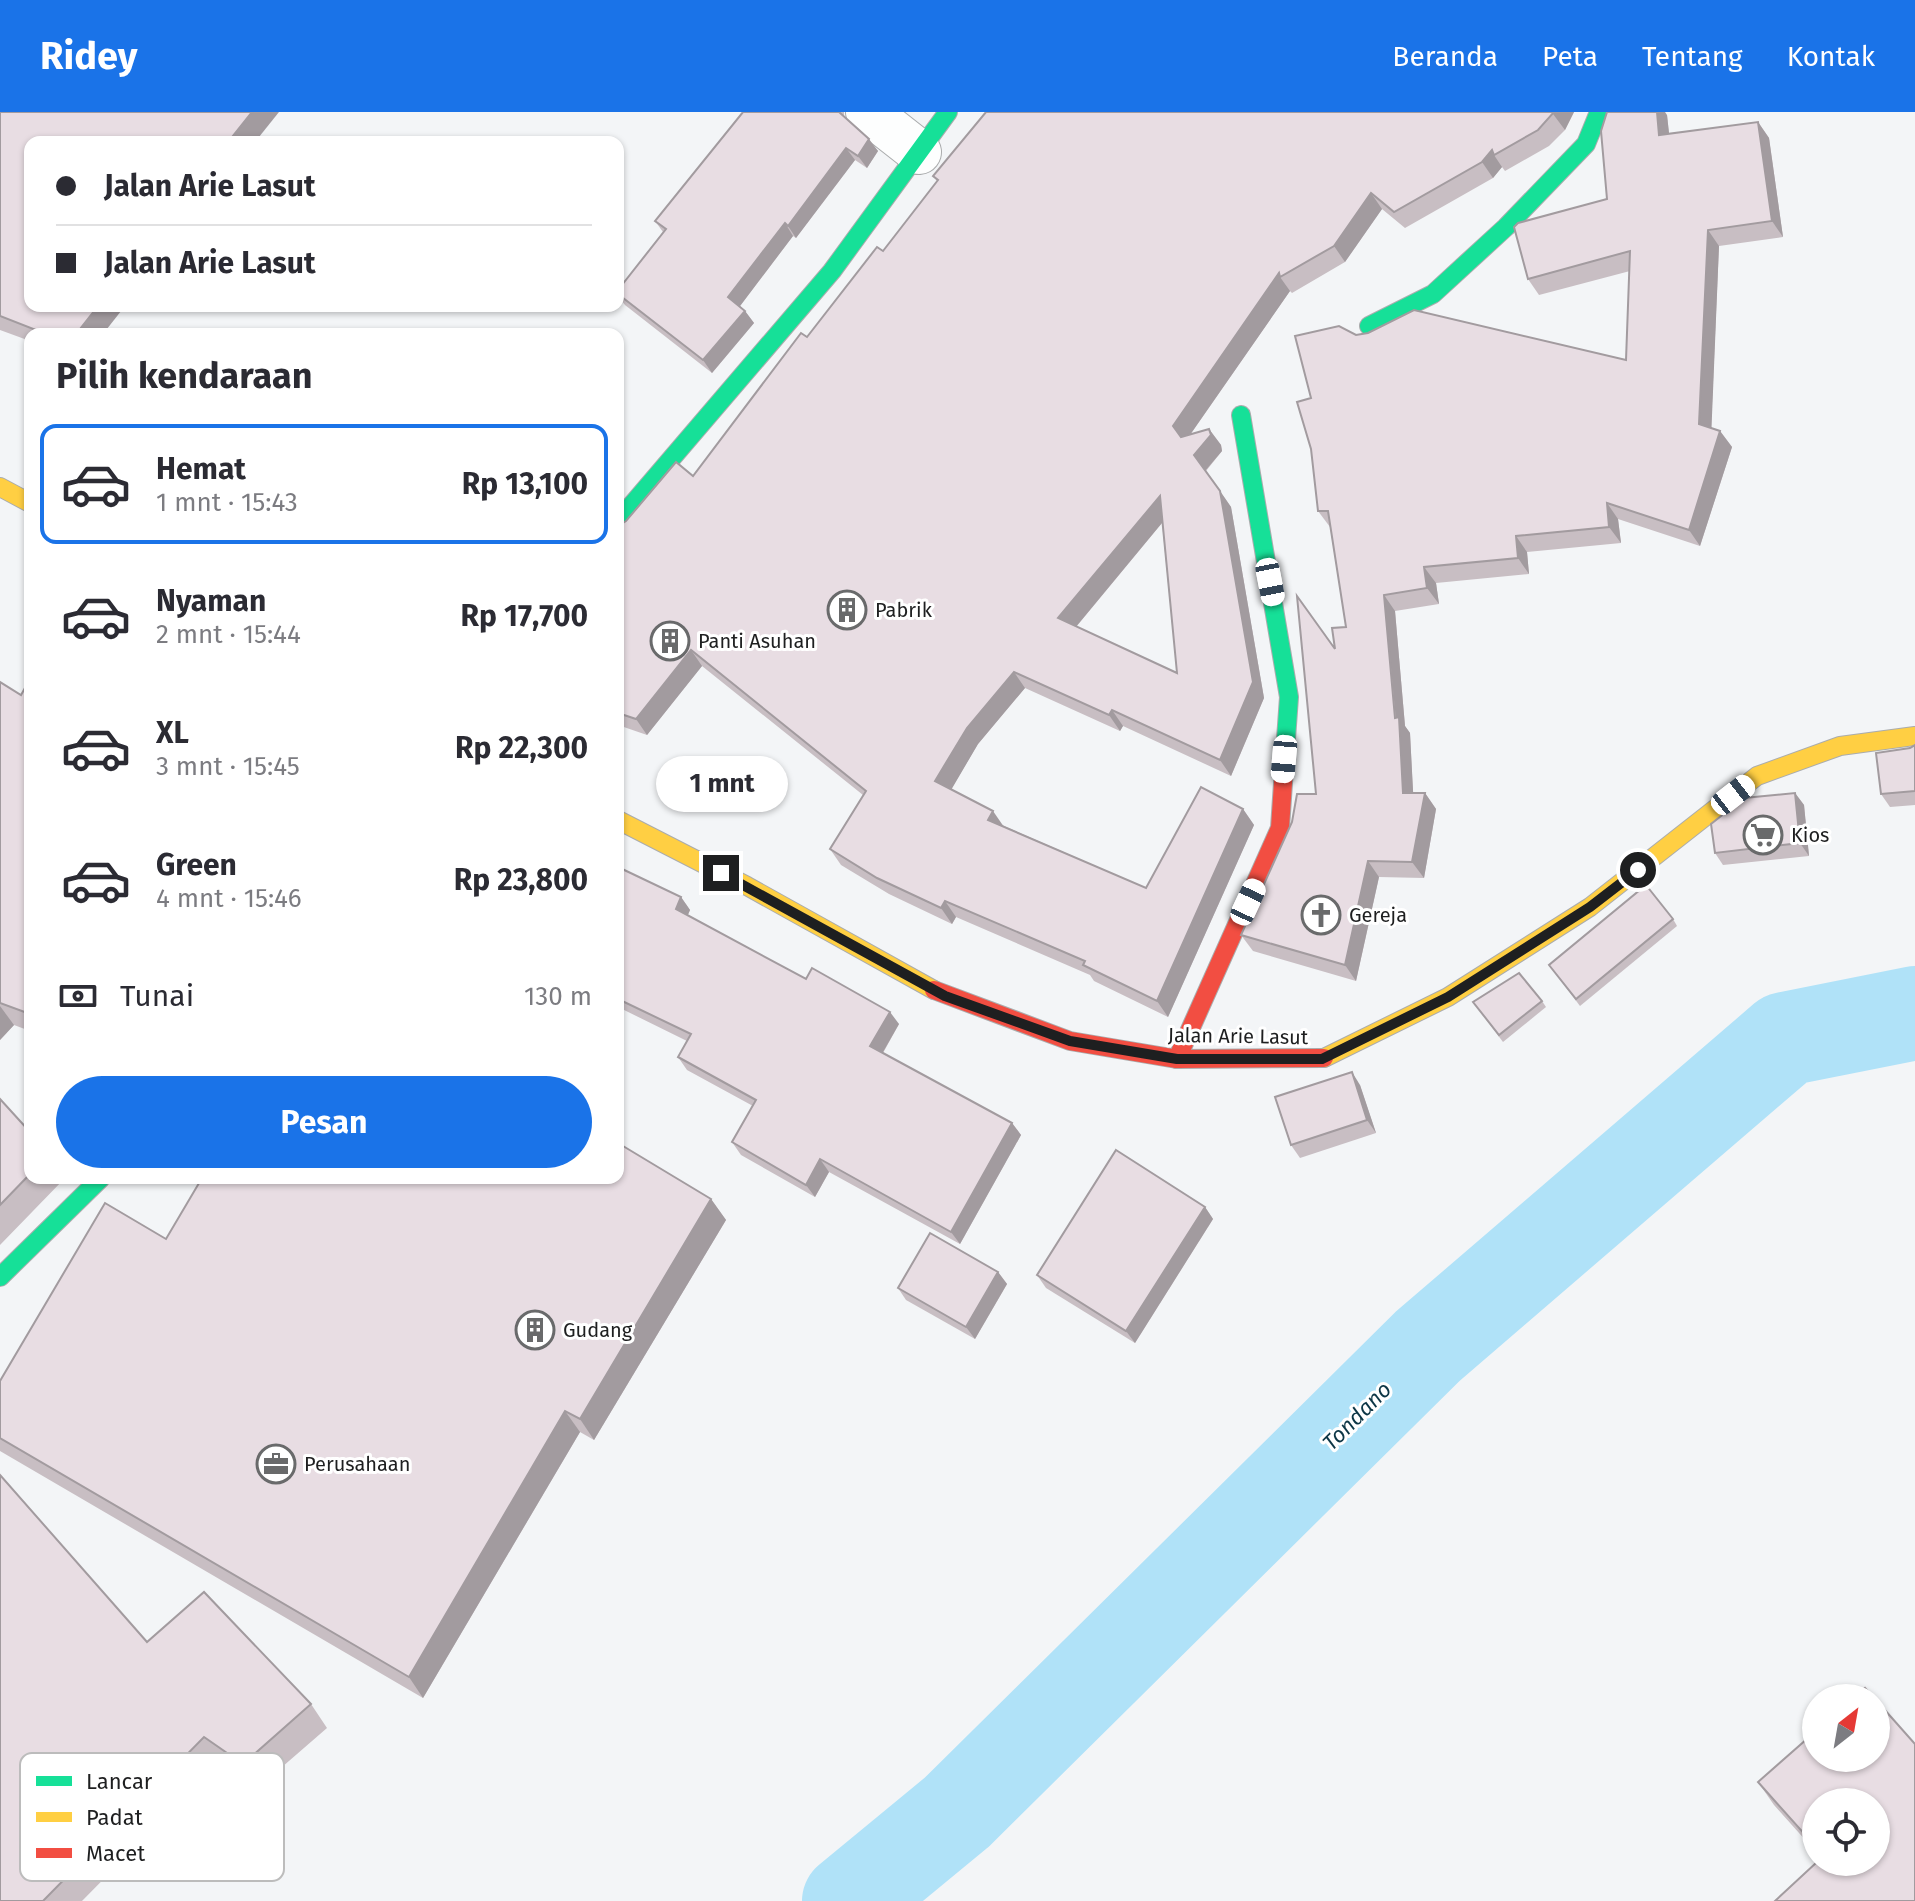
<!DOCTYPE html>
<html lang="id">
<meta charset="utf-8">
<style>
:root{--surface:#fff;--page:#f2f2f3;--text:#2b2b33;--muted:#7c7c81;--line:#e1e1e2;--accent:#1a73e8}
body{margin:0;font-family:"Fira Sans",sans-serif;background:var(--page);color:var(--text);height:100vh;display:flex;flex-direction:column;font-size:30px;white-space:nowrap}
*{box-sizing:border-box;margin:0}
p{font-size:26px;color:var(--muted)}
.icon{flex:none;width:44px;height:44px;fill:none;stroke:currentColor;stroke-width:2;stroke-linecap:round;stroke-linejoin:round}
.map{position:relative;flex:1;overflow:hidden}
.side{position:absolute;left:24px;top:216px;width:600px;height:856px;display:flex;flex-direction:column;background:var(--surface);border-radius:16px;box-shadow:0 2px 6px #0004}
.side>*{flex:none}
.hud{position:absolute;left:24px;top:24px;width:600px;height:176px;border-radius:16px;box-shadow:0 2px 6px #0004;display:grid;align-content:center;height:176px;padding:0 32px;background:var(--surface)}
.needle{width:52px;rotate:31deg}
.tools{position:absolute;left:1802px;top:1572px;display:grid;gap:16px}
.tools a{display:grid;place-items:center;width:88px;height:88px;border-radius:50%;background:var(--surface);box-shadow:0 2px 6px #0004;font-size:40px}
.end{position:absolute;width:36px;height:36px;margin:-18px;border:10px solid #1e1f20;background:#fff;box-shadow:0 0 0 4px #fff}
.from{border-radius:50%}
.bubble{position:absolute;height:56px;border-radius:28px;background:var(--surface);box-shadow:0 2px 6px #0004;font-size:26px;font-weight:700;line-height:56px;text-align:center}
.car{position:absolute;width:24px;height:48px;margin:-24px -12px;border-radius:10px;box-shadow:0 0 6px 2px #0007;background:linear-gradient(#fff 24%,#345 0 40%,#fff 0 76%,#345 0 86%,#fff 0)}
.hud b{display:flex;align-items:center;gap:28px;height:76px;font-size:30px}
.hud b+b{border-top:2px solid var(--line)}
.hud i{width:20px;height:20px;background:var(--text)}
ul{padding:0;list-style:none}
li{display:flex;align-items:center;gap:24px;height:120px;margin:0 16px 12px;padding:0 16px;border:4px solid transparent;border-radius:16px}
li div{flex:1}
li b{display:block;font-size:30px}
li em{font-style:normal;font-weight:700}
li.selected{border-color:var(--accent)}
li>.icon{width:72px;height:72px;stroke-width:1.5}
h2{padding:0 32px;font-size:36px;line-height:96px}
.pay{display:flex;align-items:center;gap:20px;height:88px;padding:0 32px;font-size:30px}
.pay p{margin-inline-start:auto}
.action{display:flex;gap:16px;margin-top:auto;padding:16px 32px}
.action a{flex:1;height:92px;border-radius:48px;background:var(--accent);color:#fff;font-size:32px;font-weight:700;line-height:92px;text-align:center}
header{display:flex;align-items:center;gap:48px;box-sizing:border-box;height:112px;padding:0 40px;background:var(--accent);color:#fff}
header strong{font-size:38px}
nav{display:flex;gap:44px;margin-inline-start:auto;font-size:28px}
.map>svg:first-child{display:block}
</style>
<header>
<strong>Ridey</strong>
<nav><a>Beranda</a><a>Peta</a><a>Tentang</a><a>Kontak</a></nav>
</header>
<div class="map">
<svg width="1915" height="1789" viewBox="0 0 1915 1789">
<rect width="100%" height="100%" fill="#f3f5f7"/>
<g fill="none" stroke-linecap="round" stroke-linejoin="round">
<path stroke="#b0e2f8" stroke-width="94" d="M849,1789L957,1700L1428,1234L1785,927L1915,901"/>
<g stroke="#aaacad" stroke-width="46">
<path id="street" d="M868,0L919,40"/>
</g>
<g stroke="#aaacad" stroke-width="20">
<g id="fast">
<path d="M1369,214L1433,182L1506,115L1586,32L1599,0"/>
<path d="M1241,303L1289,585L1285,641"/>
<path d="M618,409L832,159L948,0"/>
<path d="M0,1165L101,1066"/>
</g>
</g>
<g stroke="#aaacad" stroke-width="20">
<g id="slow">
<path d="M0,375L30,391"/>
<path d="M618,708L747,774L934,878"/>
<path d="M1324,946L1448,885L1590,795L1757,664L1840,634L1915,624"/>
</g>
</g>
<g stroke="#aaacad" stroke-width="20">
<g id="jam">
<path d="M934,878L1070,929L1177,947L1324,946"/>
<path d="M1177,947L1280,716L1285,641"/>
</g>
</g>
<use href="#street" stroke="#fdfefe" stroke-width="44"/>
<use href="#fast" stroke="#16e098" stroke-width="18"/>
<use href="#slow" stroke="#ffcf43" stroke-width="18"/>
<use href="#jam" stroke="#f24e42" stroke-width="18"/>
</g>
<g fill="#c8bec3" fill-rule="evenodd">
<path d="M0,0L103,222H30V229L0,218Z"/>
<path d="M743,0H844V5L878,39L867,56L855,48L796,126L793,124L740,194L745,199L754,211L712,261L625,193L618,184V178L663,120L655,109Z"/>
<path d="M986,0H1574L1565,18L1549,34L1505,59L1502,55L1493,66L1405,116L1382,97L1345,150L1292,181L1290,179L1190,323L1209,317L1221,333L1222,339L1206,359L1231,395L1264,586L1231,664L1123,614L1120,619L1025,576L978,632L951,677L1004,714L1146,776L1243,697L1254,713L1168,905L1094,869L1090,863L956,805L952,812L889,782L841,753L830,737L863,683L702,554L647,623L618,613V414L693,364L807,225L883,139L937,69L933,64ZM1162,411L1177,561L1076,515Z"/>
<path d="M1667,3L1669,22L1758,10L1769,26L1783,125L1719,134L1711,316L1720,319L1732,335L1700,434L1618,407L1621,431L1527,440L1529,462L1436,471L1439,492L1395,499L1405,614L1410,621L1413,681H1425L1436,697L1424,766L1379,765L1356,869L1253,839L1241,823L1316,682L1335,537L1346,515L1330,415L1318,399L1311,286L1356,223L1626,248L1630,159L1539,183L1528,167L1607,87Z"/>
<path d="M30,567V919L14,913L0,928V570L21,583Z"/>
<path d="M1915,633V693L1890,695L1881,682L1910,636Z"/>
<path d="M1795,681L1804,693L1809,744L1723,753L1715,741Z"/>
<path d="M618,755L681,785L690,798L688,803L806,867L899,912L883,941L1012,1011L1021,1023L960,1132L829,1060L815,1085L741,1043L732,1030L753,994L687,958L678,945L687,929L618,895Z"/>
<path d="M1673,807L1677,814L1580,894L1549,853Z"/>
<path d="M1542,889L1546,895L1503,930L1473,890Z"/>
<path d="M1360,973L1376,1021L1300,1046L1291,1033Z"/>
<path d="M0,987L30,1020V1066H65L0,1133Z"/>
<path d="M711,1087L726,1108L594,1328L580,1320L423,1586L0,1339V1269L166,1127Z"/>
<path d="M1205,1095L1213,1107L1135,1231L1046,1176L1037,1163Z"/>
<path d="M998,1160L1007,1172L975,1227L906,1188L898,1176Z"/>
<path d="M147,1530L311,1592L327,1616L259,1675L221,1648L82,1789H0Z"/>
<path d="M1876,1588L1915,1632V1789H1775L1817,1750H1876V1690H1816V1740L1774,1693L1758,1670L1816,1619V1646H1876Z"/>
</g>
<g fill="#a29b9f">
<path d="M252,0H279L255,30H228Z"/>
<path d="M1554,0H1574L1565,18L1553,2Z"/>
<path d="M1657,0H1665L1667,3L1671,39L1659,23Z"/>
<path d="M1758,10L1769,26L1783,125L1772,109Z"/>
<path d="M869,27L878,39L867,56L858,44Z"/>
<path d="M846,36L855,48L796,126L788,114Z"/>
<path d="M1492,38L1494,43L1502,55L1493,66L1482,50Z"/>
<path d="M1371,81L1382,97L1345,150L1334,134Z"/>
<path d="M785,111L793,124L737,198L728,185Z"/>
<path d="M1708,118L1719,134L1711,328L1699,312Z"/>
<path d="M1279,161L1280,165L1290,179L1185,330L1173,314Z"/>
<path d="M98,194H125L103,222H76Z"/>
<path d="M745,199L754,211L712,261L703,248Z"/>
<path d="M1209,317L1221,333L1222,339L1205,359L1194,343Z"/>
<path d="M1720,319L1732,335L1700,434L1689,418Z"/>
<path d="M1220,379L1231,395L1264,586L1231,664L1220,648Z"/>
<path d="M1160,384L1171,400L1070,522L1058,506Z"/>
<path d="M1607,391L1618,407L1621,431L1609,415Z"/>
<path d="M1516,424L1527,440L1529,462L1518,446Z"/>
<path d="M1424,455L1436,471L1439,492L1427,476Z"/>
<path d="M1384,483L1395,499L1405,614L1410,621L1414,697L1403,681Z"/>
<path d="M691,538L702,554L647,623L636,607Z"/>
<path d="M1014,560L1025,576L978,632L947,685L935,669L967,616Z"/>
<path d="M1112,598L1123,614L1120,619L1109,603Z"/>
<path d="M1425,681L1436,697L1424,766L1412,750Z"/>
<path d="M1795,681L1804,693L1809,744L1800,731Z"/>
<path d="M1243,697L1254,713L1168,905L1157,889Z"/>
<path d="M993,699L1004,715L988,708Z"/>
<path d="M1368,749L1379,765L1356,869L1345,853Z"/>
<path d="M681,785L690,798L685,809L676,797Z"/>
<path d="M945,789L956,805L952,812L941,796Z"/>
<path d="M0,894L14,913L0,928Z"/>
<path d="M890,900L899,912L879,947L870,934Z"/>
<path d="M1352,960L1360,973L1376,1021L1367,1008Z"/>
<path d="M1012,1011L1021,1023L960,1132L951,1120Z"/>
<path d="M820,1047L829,1060L815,1085L806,1073Z"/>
<path d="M711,1087L726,1108L594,1328L580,1307Z"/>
<path d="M1205,1095L1213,1107L1135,1231L1126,1219Z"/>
<path d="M998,1160L1007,1172L975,1227L966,1215Z"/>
<path d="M565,1299L580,1320L423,1586L409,1565Z"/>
</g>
<g fill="#e8dde3" stroke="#a29b9f" stroke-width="2" fill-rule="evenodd">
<path d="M0,0H252L228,30H30V194H98L76,222H46L0,204Z"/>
<path d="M743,0H839L869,27L858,44L846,36L788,114L785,111L728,185L745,199L703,248L618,182V178L666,117L655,109Z"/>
<path d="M986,0H1554L1538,18L1494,43L1492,38L1482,50L1394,100L1371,81L1334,134L1280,165L1279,161L1173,314L1181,325L1209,317L1211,323L1194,343L1220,379L1253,570L1220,648L1112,598L1109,603L1014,560L967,616L935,669L993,699L988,708L1146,776L1201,675L1243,697L1157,889L1083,853L1085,849L945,789L941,796L877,766L830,737L866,679L691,538L636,607L618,601V414L626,409L676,350L693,364L801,221L807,225L877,135L883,139L938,68L933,64ZM1160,384L1177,561L1058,506Z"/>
<path d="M1607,0H1657L1659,23L1758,10L1772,109L1708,118L1699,312L1720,319L1689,418L1607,391L1609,415L1516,424L1518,446L1424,455L1427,476L1384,483L1395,606L1399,605L1403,681H1425L1412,750L1368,749L1345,853L1241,823L1292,710L1297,682H1316L1297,484L1335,537L1332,516L1346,515L1328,399H1318L1311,337L1297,290L1311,286L1295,224L1339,214L1356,223L1368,221L1414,198L1626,248L1630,139L1528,167L1514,115L1518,111L1607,87L1601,19Z"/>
<path d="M30,567V902L0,891V570L21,583Z"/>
<path d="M1915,633V679L1881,682L1876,641L1910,636Z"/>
<path d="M1795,681L1800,731L1715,741L1711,712L1744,686Z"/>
<path d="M618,755L681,785L676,797L806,867L812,856L890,900L870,934L1012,1011L951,1120L820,1047L806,1073L732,1030L756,988L678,945L691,922L618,887Z"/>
<path d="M1646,773L1673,807L1576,887L1549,853Z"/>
<path d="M1519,861L1542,889L1499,923L1473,890Z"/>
<path d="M1352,960L1367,1008L1291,1033L1275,985Z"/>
<path d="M0,987L30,1020V1062L0,1093Z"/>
<path d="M618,1031L711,1087L580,1307L565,1299L409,1565L0,1326V1269L105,1091L166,1127L202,1066H618Z"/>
<path d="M1116,1038L1205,1095L1126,1219L1037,1163Z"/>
<path d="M930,1121L998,1160L966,1215L898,1176Z"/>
<path d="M0,1363L147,1530L204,1480L311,1592L243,1652L204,1625L43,1789H0Z"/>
<path d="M1865,1576L1874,1586H1853Z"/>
<path d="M1876,1588L1915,1632V1789H1775L1817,1750H1876V1690H1816V1735L1758,1670L1816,1619V1646H1876Z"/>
</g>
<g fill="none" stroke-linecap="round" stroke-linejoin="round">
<path stroke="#1e1f20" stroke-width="10" d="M721,761L945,884L1070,929L1177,947H1322L1448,885L1590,795L1638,758"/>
</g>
<defs>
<g id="building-ring" transform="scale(2)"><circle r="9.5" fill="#fff" stroke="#696a6b" stroke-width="1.5"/><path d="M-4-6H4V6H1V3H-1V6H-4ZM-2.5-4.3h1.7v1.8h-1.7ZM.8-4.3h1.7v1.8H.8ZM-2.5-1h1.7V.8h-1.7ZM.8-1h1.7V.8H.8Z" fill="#696a6b"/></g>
<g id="supermarket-ring" transform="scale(2)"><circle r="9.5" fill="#fff" stroke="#696a6b" stroke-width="1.5"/><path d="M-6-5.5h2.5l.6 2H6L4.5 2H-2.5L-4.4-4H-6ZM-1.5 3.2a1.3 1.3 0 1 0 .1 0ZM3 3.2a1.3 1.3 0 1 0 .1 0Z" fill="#696a6b"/></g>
<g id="church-ring" transform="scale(2)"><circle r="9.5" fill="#fff" stroke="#696a6b" stroke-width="1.5"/><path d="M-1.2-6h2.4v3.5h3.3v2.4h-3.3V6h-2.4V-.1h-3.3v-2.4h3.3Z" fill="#696a6b"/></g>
<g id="office-ring" transform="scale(2)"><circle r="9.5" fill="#fff" stroke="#696a6b" stroke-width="1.5"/><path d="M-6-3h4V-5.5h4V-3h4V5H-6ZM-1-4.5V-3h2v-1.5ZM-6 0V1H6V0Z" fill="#696a6b"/></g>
</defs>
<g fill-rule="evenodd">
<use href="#building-ring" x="847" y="498"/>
<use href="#building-ring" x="670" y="529"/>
<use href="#supermarket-ring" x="1763" y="723"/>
<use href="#church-ring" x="1321" y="803"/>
<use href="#building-ring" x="535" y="1218"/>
<use href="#office-ring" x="276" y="1352"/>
</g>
<g text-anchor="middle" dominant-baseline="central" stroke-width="6" stroke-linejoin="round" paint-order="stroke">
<g font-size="20" fill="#1e1f20" stroke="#fff" text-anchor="start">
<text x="875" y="498">Pabrik</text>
<text x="698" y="529">Panti Asuhan</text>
<text x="1791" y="723">Kios</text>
<text x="1349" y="803">Gereja</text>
<text x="563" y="1218">Gudang</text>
<text x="304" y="1352">Perusahaan</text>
</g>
<g font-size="20" fill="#1e1f20" stroke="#fff">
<text transform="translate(1238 924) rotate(1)">Jalan Arie Lasut</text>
</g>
<g font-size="22" font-style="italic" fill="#0c3646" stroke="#fff">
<text transform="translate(1357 1304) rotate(-45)">Tondano</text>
</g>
</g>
<rect x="20" y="1641" width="264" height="128" rx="12" fill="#fff" stroke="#bcbcbc" stroke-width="2"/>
<rect x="36" y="1664" width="36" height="10" fill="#16e098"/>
<rect x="36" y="1700" width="36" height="10" fill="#ffcf43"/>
<rect x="36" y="1736" width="36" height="10" fill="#f24e42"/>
<g font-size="22" fill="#1e1f20">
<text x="86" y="1677">Lancar</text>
<text x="86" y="1713">Padat</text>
<text x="86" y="1749">Macet</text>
</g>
</svg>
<div class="tools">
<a><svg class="needle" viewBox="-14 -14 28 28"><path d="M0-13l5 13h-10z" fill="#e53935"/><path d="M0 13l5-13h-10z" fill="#7c7c81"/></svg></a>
<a><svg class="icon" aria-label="locate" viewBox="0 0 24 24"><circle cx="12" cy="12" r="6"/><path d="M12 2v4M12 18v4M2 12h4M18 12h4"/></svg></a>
</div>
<i class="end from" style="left:1638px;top:758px"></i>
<i class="end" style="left:721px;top:761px"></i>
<div class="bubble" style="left:656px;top:644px;width:132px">1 mnt</div>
<i class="car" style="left:1270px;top:470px;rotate:169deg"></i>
<i class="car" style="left:1284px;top:647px;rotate:185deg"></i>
<i class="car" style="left:1733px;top:683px;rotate:52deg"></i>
<i class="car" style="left:1248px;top:790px;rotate:25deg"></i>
<div class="hud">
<b><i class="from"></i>Jalan Arie Lasut</b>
<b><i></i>Jalan Arie Lasut</b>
</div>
<section class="side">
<h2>Pilih kendaraan</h2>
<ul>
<li class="selected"><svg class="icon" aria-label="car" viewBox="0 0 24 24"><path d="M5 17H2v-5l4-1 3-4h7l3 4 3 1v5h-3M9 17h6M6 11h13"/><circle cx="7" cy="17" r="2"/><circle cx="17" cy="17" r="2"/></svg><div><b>Hemat</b><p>1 mnt · 15:43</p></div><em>Rp 13,100</em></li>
<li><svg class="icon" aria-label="car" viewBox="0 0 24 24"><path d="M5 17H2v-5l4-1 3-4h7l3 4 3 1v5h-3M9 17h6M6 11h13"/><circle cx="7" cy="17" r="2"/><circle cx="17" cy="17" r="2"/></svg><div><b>Nyaman</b><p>2 mnt · 15:44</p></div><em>Rp 17,700</em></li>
<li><svg class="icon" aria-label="car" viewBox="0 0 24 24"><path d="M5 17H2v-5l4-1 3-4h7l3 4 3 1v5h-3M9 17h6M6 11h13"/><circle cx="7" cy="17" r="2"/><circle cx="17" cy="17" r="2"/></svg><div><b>XL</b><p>3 mnt · 15:45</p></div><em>Rp 22,300</em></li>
<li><svg class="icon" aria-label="car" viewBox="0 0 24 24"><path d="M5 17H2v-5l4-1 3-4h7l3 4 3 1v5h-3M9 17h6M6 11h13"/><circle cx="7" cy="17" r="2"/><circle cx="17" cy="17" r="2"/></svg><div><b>Green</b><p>4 mnt · 15:46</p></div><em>Rp 23,800</em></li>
</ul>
<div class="pay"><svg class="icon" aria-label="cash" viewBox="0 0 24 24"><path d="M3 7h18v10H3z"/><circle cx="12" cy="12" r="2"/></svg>Tunai<p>130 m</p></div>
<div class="action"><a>Pesan</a></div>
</section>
</div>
